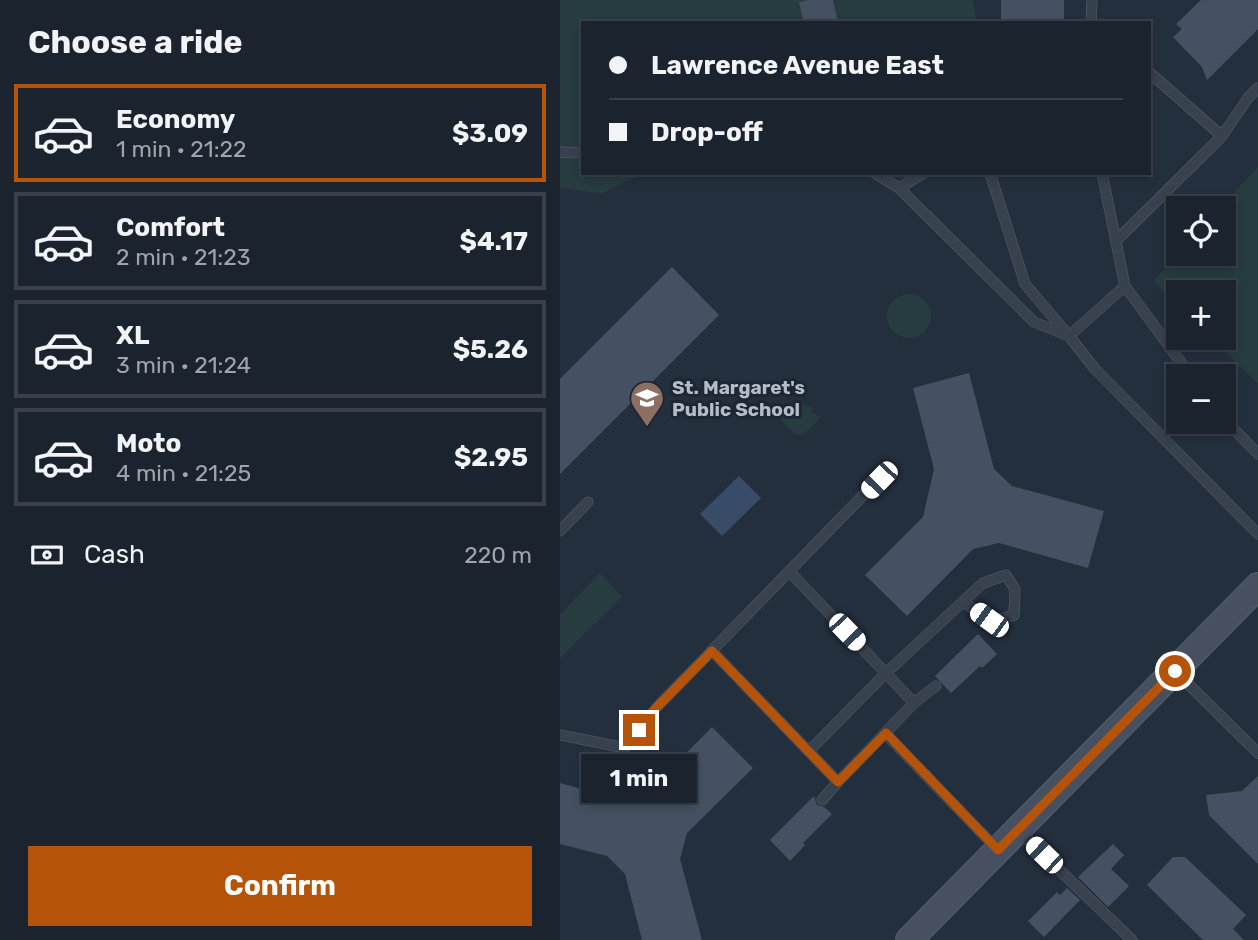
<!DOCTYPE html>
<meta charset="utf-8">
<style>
:root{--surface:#1b232e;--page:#282f3a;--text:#f1f3f6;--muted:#a0a4aa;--line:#39404a;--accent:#b45309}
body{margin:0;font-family:Rubik,sans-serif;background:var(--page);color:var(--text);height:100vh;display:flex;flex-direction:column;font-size:26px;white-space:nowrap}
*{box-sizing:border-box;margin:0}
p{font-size:23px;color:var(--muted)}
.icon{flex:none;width:38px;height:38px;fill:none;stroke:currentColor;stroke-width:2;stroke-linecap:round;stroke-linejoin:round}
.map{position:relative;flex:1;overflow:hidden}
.sheet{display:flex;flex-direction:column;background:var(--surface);width:560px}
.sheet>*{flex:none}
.banner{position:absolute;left:21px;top:21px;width:570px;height:154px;border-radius:0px;box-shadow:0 4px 10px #0003,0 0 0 2px var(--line);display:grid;align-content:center;height:154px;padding:0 28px;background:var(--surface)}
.tools{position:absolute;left:606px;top:196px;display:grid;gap:14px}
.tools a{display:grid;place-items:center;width:70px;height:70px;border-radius:0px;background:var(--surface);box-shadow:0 4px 10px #0003,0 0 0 2px var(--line);font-size:35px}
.end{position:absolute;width:32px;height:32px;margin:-16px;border:9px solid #b45309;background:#fff;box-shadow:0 0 0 4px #fff}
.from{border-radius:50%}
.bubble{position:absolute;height:49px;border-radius:0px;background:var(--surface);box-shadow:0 4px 10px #0003,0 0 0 2px var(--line);font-size:23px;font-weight:700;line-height:49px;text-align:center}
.car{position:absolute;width:21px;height:42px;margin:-21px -10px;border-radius:9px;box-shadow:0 0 5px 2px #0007;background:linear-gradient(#fff 24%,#345 0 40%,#fff 0 76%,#345 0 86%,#fff 0)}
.banner b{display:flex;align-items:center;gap:24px;height:66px;font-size:26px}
.banner b+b{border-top:2px solid var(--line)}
.banner i{width:18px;height:18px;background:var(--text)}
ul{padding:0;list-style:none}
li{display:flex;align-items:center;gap:21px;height:98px;margin:0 14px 10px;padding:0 14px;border:4px solid var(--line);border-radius:0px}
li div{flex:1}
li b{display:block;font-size:26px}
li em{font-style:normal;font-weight:700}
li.on{border-color:var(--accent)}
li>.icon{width:63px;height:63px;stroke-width:1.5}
h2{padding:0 28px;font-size:32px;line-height:84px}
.pay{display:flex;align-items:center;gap:18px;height:77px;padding:0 28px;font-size:26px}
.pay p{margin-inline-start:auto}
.action{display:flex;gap:14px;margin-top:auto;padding:14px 28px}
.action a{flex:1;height:80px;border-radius:0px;background:var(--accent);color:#fff;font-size:28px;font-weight:700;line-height:80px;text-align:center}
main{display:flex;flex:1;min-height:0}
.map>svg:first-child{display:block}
</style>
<main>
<section class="sheet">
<h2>Choose a ride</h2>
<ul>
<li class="on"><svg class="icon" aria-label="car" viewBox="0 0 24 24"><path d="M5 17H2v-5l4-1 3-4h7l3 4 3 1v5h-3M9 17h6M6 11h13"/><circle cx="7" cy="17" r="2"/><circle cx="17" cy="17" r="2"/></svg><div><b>Economy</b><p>1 min · 21:22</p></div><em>$3.09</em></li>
<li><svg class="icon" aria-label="car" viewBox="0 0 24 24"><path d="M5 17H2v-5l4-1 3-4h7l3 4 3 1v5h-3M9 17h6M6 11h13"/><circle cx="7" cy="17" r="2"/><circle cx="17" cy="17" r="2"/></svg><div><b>Comfort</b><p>2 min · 21:23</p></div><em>$4.17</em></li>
<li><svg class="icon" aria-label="car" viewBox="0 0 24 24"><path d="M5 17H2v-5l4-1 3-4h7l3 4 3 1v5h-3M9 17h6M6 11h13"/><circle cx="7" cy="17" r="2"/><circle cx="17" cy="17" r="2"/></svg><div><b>XL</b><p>3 min · 21:24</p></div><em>$5.26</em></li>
<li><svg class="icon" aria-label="car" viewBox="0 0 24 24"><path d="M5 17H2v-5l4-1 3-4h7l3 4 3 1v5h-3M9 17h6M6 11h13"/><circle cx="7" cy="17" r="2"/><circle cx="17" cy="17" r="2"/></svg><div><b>Moto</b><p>4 min · 21:25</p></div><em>$2.95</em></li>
</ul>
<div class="pay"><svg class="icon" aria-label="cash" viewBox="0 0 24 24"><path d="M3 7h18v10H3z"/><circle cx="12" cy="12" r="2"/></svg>Cash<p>220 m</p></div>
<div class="action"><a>Confirm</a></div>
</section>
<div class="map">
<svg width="698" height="940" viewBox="0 0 698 940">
<rect width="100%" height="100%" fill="#242f3e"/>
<g fill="#263c3f">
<path d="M0,0H413L417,23H23V173H83L41,194L0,187Z"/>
<path d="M698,167V384L651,338H663V292H618V305L594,281L619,254H663V208H660Z"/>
<circle cx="349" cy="316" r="22"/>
<path d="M233,401L254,408L251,412L261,417L244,435L235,434L222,421V404L231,406Z"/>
<path d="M40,573L62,597L0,658V615Z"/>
</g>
<path fill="#394c67" d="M179,476L201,498L162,536L140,514Z"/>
<g fill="#455162">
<path d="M249,0H273L278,23H244L239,2Z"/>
<rect x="441" y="0" width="63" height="23"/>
<path d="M641,0H698V29L647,80L642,67L613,37L622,29L616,24Z"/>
<path d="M112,267L159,315L0,474V379Z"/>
<path d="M409,373L434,469L452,486L544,511L528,568L439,543L413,549L347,616L305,575L363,517L374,469L353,388Z"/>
<path d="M418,634L437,654L422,668L420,666L391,693L375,676Z"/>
<path d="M152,727L193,768L127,833L120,859L142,940H82L65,874L47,856L0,844V783L48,796L96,784Z"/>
<path d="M698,776V864L649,815L646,795L682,791Z"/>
<path d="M254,796L257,805L264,807L272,814L243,843L245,845L230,861L210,840Z"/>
<path d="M553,844L564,855L551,869L569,886L548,907L518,877Z"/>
<path d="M613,857H625L686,915L673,929L684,940H643L587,885Z"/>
<path d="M507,888L520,900L484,937L468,921L497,892L500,895Z"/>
</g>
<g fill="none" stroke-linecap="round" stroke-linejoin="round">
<g stroke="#565f6c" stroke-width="11">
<g id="service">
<path d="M531,23L532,0"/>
<path d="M590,73L662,136"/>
<path d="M0,152L23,153"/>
<path d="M315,173L339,188L474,322L509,336L535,369L698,534"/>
<path d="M430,173L465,284L509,336L565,286"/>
<path d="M542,173L565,286L631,376"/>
<path d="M339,188L364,173"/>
<path d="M556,241L662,136L688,98L698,88"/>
<path d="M663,418L698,454"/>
<path d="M0,531L28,502"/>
<path d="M152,651L278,782L354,703L229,571"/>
<path d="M615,671L698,753"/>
<path d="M354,703L376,686"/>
<path d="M325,733L437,849"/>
<path d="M0,735L65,748L96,708L319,479"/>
<path d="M249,751L326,673L423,583L446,575L455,589L454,615C426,625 425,618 403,601"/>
<path d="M262,800L278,782"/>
<path d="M458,830L572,940"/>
</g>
</g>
<g stroke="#565f6c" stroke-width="28">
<path id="secondary" d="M349,940L698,586"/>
</g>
<use href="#service" stroke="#38414e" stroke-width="10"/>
<use href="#secondary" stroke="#465061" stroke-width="26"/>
</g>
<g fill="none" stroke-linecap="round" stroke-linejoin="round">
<path stroke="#b45309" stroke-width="9" d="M79,730L96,708L152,651L278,782L326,733L438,850L615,671"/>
</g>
<defs>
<g id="school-pin" transform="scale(1.75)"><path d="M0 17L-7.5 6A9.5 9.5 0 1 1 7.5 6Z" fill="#8d6e63" stroke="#1d2633"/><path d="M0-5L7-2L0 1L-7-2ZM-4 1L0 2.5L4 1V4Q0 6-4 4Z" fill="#fff"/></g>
</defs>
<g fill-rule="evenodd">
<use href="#school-pin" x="87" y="398"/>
</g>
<g text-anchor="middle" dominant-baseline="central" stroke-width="6" stroke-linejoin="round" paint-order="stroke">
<g font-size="19" font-weight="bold" fill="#b4bcc9" stroke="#1d2633" text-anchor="start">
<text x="112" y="387">St. Margaret's<tspan x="112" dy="22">Public School</tspan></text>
</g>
</g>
</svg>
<div class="tools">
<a><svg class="icon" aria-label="locate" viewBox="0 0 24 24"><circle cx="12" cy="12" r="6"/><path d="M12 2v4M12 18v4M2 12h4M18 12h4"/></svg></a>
<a>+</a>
<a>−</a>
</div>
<i class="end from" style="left:615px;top:671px"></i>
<i class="end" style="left:79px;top:730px"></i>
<div class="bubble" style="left:21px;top:754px;width:116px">1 min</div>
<i class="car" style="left:319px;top:480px;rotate:224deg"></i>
<i class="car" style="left:429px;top:620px;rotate:306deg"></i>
<i class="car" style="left:287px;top:632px;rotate:136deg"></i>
<i class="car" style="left:484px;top:855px;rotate:314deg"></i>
<div class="banner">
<b><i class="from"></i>Lawrence Avenue East</b>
<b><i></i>Drop-off</b>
</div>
</div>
</main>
